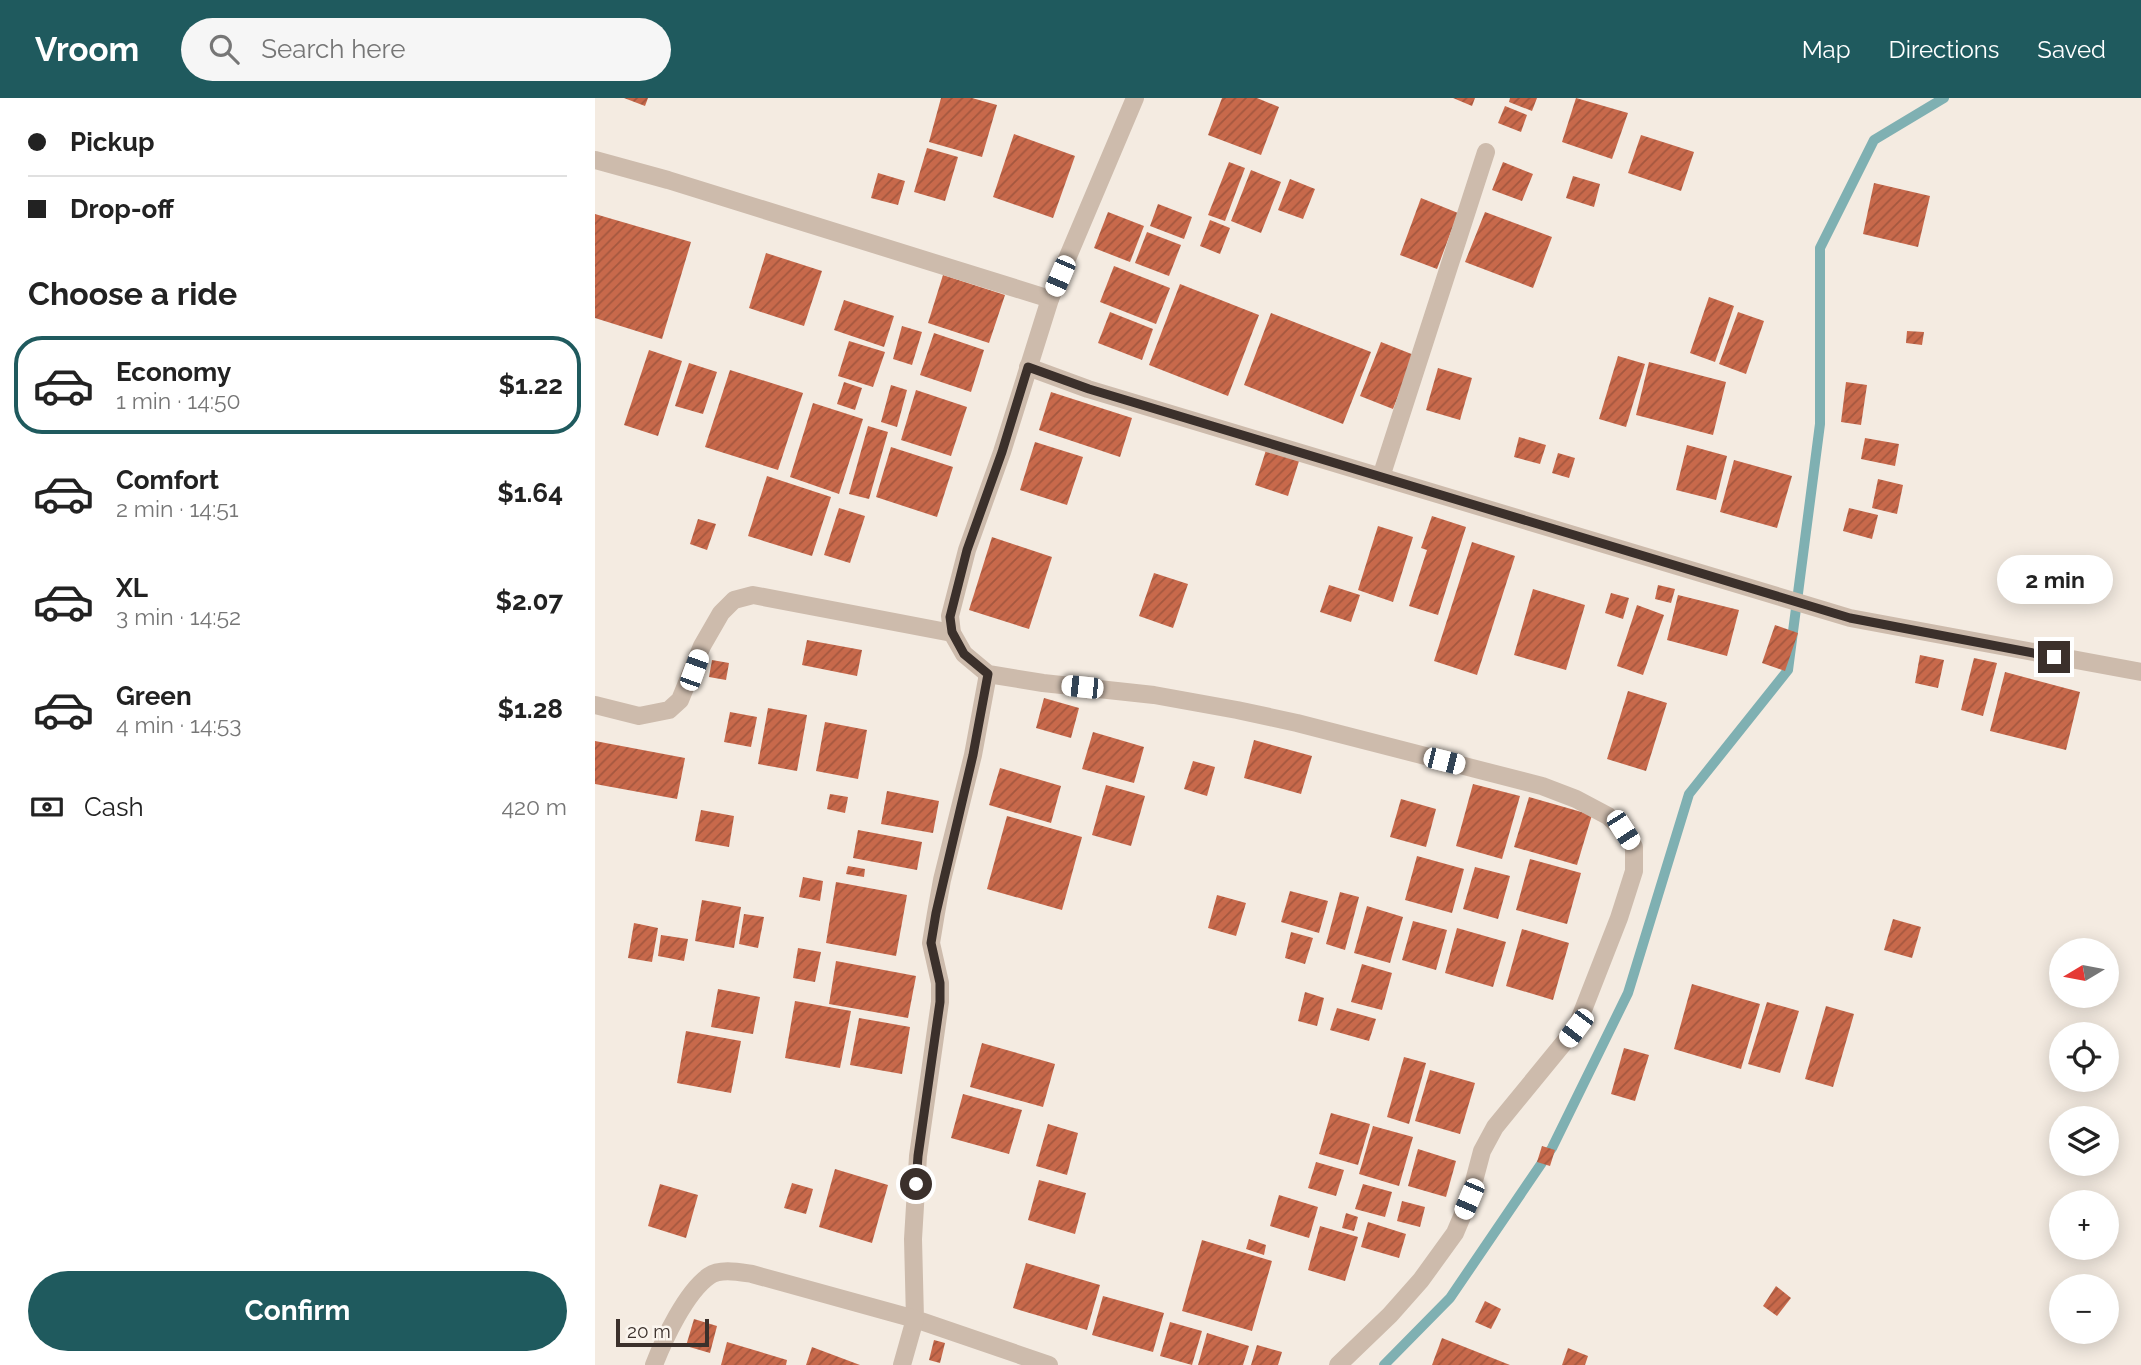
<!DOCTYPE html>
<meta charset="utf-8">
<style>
:root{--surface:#fff;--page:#f6f6f6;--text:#222;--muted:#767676;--line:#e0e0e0;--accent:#1f5a5e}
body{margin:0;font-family:Raleway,sans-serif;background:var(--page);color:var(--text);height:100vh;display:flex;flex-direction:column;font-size:26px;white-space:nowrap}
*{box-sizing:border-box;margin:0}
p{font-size:23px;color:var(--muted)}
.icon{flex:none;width:38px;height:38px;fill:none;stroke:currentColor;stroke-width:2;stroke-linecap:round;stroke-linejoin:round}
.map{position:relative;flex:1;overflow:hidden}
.panel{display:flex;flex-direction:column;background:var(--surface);width:595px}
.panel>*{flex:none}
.banner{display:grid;align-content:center;height:154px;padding:0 28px;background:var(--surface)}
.needle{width:46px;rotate:260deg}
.buttons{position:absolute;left:1454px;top:840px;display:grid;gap:14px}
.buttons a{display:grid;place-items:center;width:70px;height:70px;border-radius:50%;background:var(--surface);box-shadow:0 4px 18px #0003;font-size:35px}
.scale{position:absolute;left:21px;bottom:18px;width:93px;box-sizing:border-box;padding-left:7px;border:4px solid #3b302b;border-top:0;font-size:19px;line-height:24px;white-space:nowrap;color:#3b302b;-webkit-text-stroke:5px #fbf5ee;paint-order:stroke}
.end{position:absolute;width:32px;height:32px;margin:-16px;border:9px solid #3b302b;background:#fff;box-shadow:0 0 0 4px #fff}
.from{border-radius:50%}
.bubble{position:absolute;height:49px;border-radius:24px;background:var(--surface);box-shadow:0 4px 18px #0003;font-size:23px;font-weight:700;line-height:49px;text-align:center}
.car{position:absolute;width:21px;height:42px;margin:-21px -10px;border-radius:9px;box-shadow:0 0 5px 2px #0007;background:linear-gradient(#fff 24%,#345 0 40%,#fff 0 76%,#345 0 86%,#fff 0)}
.banner b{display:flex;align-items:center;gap:24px;height:66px;font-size:26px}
.banner b+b{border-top:2px solid var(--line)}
.banner i{width:18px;height:18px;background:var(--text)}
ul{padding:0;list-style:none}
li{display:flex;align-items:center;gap:21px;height:98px;margin:0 14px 10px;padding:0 14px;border:4px solid transparent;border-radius:28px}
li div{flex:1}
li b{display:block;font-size:26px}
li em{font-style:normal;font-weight:700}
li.selected{border-color:var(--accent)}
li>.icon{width:63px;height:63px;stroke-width:1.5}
h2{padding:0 28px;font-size:32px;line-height:84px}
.pay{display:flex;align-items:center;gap:18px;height:77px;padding:0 28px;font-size:26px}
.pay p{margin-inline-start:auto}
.action{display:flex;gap:14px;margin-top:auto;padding:14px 28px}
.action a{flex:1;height:80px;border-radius:42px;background:var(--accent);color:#fff;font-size:28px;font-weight:700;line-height:80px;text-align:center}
header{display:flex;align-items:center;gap:42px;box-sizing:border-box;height:98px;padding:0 35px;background:var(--accent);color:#fff}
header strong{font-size:33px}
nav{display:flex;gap:38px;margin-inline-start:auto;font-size:24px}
.search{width:490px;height:63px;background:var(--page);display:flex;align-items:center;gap:18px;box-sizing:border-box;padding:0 24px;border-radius:38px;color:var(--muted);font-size:26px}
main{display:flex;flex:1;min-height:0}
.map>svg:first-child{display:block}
</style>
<header>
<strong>Vroom</strong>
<div class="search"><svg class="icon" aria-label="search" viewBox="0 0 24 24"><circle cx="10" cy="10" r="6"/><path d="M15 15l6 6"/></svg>Search here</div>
<nav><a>Map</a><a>Directions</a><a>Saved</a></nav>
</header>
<main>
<section class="panel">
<div class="banner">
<b><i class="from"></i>Pickup</b>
<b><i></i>Drop-off</b>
</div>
<h2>Choose a ride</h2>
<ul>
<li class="selected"><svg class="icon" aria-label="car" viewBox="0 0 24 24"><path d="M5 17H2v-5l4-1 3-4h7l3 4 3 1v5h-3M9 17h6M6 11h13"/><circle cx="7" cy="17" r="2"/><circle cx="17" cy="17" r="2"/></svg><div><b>Economy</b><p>1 min · 14:50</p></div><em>$1.22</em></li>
<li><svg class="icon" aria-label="car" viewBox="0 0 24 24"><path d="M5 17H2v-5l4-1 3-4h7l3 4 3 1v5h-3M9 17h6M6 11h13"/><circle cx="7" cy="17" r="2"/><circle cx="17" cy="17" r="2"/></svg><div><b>Comfort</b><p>2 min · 14:51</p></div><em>$1.64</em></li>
<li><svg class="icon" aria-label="car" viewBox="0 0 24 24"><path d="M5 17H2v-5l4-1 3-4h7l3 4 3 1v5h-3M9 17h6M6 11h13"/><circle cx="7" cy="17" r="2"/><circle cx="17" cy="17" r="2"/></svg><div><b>XL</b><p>3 min · 14:52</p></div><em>$2.07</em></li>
<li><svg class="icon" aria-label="car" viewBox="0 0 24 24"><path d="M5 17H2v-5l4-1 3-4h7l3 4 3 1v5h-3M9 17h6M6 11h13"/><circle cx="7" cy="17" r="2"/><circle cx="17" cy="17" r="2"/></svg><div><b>Green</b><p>4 min · 14:53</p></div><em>$1.28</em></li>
</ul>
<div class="pay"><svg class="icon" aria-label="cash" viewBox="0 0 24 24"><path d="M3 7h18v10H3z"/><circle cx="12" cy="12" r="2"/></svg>Cash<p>420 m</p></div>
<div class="action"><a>Confirm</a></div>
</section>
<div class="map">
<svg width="1546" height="1267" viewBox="0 0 1546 1267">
<defs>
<pattern id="building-hatch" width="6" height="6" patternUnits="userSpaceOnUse" patternTransform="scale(1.75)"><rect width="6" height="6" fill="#c8694b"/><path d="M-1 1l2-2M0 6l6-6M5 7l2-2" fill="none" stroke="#a4573f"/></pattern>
</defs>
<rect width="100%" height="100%" fill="#f4ebe1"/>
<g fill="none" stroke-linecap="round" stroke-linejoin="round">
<path stroke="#7fb0b2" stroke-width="10" d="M789,1267L855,1200L957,1050L1033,895L1094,696L1193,572L1225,326V150L1279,42L1349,0"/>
</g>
<g fill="url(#building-hatch)">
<path d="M29,0H53L50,8Z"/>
<path d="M346,0H377L402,7L387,59L334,44Z"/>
<path d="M627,0H662L684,9L666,57L613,37Z"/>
<path d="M858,0H880L877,8Z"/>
<path d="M915,0H942L937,13L914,4Z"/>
<path d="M981,0L1033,15L1017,61L967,44Z"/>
<path d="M910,8L932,17L926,34L903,25Z"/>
<path d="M419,36L480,58L458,120L398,99Z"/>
<path d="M1046,37L1099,54L1086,93L1033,75Z"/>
<path d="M332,50L363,59L350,103L319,94Z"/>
<path d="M634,64L650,70L630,123L613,117Z"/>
<path d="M908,64L938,76L927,103L897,92Z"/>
<path d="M656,72L686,84L666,135L636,123Z"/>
<path d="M283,75L310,83L303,107L276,100Z"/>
<path d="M978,78L1005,86L999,109L971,100Z"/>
<path d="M695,81L720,91L708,121L683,112Z"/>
<path d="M1279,85L1335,98L1323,149L1268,136Z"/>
<path d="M826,100L863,115L842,171L805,157Z"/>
<path d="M563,106L597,119L589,141L555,128Z"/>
<path d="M513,114L549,128L535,164L499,150Z"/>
<path d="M890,114L957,139L938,190L870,164Z"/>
<path d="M0,116L96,144L67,241L0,220Z"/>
<path d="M615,122L635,130L625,156L605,148Z"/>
<path d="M552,134L586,147L574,178L540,165Z"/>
<path d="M171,155L227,173L209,228L154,210Z"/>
<path d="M519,168L575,190L561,226L505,204Z"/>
<path d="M348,177L410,197L394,245L333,225Z"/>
<path d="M585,186L664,217L633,298L554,267Z"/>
<path d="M1114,199L1139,208L1120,264L1095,255Z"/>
<path d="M249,202L299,218L289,249L239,232Z"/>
<path d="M515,214L558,231L547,262L503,245Z"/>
<path d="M1143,214L1169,223L1151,276L1124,266Z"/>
<path d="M676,215L776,254L748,326L649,287Z"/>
<path d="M307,228L327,234L317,267L298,261Z"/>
<path d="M1312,233L1329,234L1327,247L1311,245Z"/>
<path d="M339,235L389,252L376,294L325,277Z"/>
<path d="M254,243L290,254L278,289L243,278Z"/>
<path d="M786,244L819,257L798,311L765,298Z"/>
<path d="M54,252L87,263L63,338L29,327Z"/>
<path d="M1023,258L1050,266L1031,329L1004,321Z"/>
<path d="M1054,264L1131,284L1118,337L1041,317Z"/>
<path d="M94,265L122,274L108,316L80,308Z"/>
<path d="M843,270L877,280L865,322L831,312Z"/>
<path d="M135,272L208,295L183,372L110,349Z"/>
<path d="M249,284L267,290L260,312L242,306Z"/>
<path d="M1251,284L1272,287L1266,327L1246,324Z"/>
<path d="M296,287L312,292L302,329L286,324Z"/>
<path d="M321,292L372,309L356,358L306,342Z"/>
<path d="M456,294L537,320L525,359L444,332Z"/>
<path d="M218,305L268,321L244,396L195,379Z"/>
<path d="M273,328L293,334L274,401L254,396Z"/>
<path d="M924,339L951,347L945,366L919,359Z"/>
<path d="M1270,340L1304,346L1300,368L1266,361Z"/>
<path d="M440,344L488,359L472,407L425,392Z"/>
<path d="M1092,347L1132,358L1121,402L1081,392Z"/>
<path d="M296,349L358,369L342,419L281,399Z"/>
<path d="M671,352L704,363L693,398L660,387Z"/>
<path d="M963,355L980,360L974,380L957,375Z"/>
<path d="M1139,362L1197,378L1182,430L1125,414Z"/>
<path d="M172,378L236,399L217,458L153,438Z"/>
<path d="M1283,381L1308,387L1302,416L1277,410Z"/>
<path d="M244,410L270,418L255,465L229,457Z"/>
<path d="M1254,410L1283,417L1277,441L1248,433Z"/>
<path d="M837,418L871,429L843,517L814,508L832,452L826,450Z"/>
<path d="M103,421L121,426L112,452L95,446Z"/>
<path d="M783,428L818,439L798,504L763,492Z"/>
<path d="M397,439L457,459L434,531L374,512Z"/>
<path d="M877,444L920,458L882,577L839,563Z"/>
<path d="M559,475L593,486L578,530L544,518Z"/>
<path d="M734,487L765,497L756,524L725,514Z"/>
<path d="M1063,487L1080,491L1076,505L1060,501Z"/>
<path d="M938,491L990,507L971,572L919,557Z"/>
<path d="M1016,495L1034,500L1028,521L1010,515Z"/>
<path d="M1083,497L1144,512L1132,558L1072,542Z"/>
<path d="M1042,507L1069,517L1048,577L1022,568Z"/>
<path d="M1180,527L1203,535L1190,573L1167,565Z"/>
<path d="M212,542L267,552L262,578L207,567Z"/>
<path d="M1325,557L1349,562L1343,590L1320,585Z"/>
<path d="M1379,560L1402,565L1388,618L1366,612Z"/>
<path d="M117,562L134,565L131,582L114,579Z"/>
<path d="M1410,574L1485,594L1471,652L1395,633Z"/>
<path d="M1033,593L1072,605L1051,673L1012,661Z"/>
<path d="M449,600L484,610L476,640L441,630Z"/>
<path d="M173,610L212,617L202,673L163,666Z"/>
<path d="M135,614L162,619L156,649L129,644Z"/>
<path d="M230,624L272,632L263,681L221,673Z"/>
<path d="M498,634L549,649L539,685L487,671Z"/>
<path d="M659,642L717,658L706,696L649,680Z"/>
<path d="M0,643L90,660L82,701L0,686Z"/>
<path d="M598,663L620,669L612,698L589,691Z"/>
<path d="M405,670L466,688L456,725L394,707Z"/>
<path d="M878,686L925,698L907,761L861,748Z"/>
<path d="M511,687L550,698L536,748L497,737Z"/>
<path d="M292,693L344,703L338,735L286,726Z"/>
<path d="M235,696L253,699L250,715L232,711Z"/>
<path d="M934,699L997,717L982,767L919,749Z"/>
<path d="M806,701L841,711L831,749L795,739Z"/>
<path d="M106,712L139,718L134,749L100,743Z"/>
<path d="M412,718L487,739L467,812L392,791Z"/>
<path d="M263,732L327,744L322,772L258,760Z"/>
<path d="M822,758L869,771L857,815L810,802Z"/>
<path d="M935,761L986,775L972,826L921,812Z"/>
<path d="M253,768L270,771L269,779L251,776Z"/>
<path d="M880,769L915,778L903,821L868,811Z"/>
<path d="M208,779L228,783L225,803L204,799Z"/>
<path d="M241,784L312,797L301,858L231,845Z"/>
<path d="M695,793L733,803L724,835L686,824Z"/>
<path d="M745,794L764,799L750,852L731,846Z"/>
<path d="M622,797L651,805L641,838L613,830Z"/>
<path d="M107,802L146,809L139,850L100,843Z"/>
<path d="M772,808L808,819L795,865L759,855Z"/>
<path d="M149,816L169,819L163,850L144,846Z"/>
<path d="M1298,821L1326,829L1317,860L1289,852Z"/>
<path d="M818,823L852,832L841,872L807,862Z"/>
<path d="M39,825L63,830L57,864L33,860Z"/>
<path d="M862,830L911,844L898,889L850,875Z"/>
<path d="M927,831L974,845L958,902L911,888Z"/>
<path d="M696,834L718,840L710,866L690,860Z"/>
<path d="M66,837L93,841L89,863L63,858Z"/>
<path d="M203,850L226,854L220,884L198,880Z"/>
<path d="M241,863L321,878L313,920L234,906Z"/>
<path d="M767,866L797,875L787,912L756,904Z"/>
<path d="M1097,886L1165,906L1146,971L1079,951Z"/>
<path d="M123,891L165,899L158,936L116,929Z"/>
<path d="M710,894L729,900L722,928L703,923Z"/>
<path d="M200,903L256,913L245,970L190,960Z"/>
<path d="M1172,904L1204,913L1185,975L1153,966Z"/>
<path d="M1231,908L1259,916L1238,989L1210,981Z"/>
<path d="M742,910L781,921L774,943L735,932Z"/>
<path d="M264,920L315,929L307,976L255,967Z"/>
<path d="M91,933L146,943L136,995L82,985Z"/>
<path d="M387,945L460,966L448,1009L375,989Z"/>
<path d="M1029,950L1054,957L1040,1003L1016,996Z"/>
<path d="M809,959L831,965L814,1026L792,1019Z"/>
<path d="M835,972L880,985L865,1036L820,1023Z"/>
<path d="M368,996L427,1012L414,1056L356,1040Z"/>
<path d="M736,1015L775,1026L763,1067L724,1056Z"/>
<path d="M453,1026L483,1035L472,1077L441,1068Z"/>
<path d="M778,1028L818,1039L804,1088L764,1076Z"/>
<path d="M947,1048L960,1052L955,1068L942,1064Z"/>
<path d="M823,1051L861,1063L851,1099L813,1088Z"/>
<path d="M721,1064L749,1072L741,1098L713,1090Z"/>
<path d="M240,1071L293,1087L277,1145L224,1129Z"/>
<path d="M444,1082L491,1095L480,1136L433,1122Z"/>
<path d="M197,1085L218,1091L211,1116L189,1110Z"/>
<path d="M65,1086L103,1097L91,1140L53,1128Z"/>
<path d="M768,1086L797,1094L790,1119L760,1111Z"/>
<path d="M684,1097L723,1109L714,1140L675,1128Z"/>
<path d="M807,1103L830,1109L825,1129L802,1123Z"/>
<path d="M751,1115L763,1119L759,1133L747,1130Z"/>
<path d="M773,1124L811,1136L804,1160L766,1149Z"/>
<path d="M725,1128L763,1139L750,1183L713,1172Z"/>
<path d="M654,1141L671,1147L669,1157L651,1151Z"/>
<path d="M607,1142L677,1163L657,1233L587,1213Z"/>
<path d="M431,1165L505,1187L492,1232L418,1210Z"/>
<path d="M1181,1188L1196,1200L1182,1218L1168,1208Z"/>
<path d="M508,1198L569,1215L558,1254L497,1237Z"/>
<path d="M890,1203L906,1211L896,1231L880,1224Z"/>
<path d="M99,1221L122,1228L115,1255L91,1248Z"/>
<path d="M575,1224L607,1233L597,1267L565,1258Z"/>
<path d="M612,1235L654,1248L648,1267H603Z"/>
<path d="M847,1240L915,1267H837Z"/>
<path d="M339,1242L350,1245L345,1265L334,1262Z"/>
<path d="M132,1244L192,1262L191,1267H126Z"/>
<path d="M662,1247L687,1254L683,1267H656Z"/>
<path d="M217,1249L265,1267H211Z"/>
<path d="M973,1250L993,1258L990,1267H967Z"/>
</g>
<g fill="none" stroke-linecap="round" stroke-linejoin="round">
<g stroke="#cdbbac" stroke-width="18">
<path d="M540,0L455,201L407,354L372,452L355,518L357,535L369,556L393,576L448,585L559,597L642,612L702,625L947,688L981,701L1013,718L1028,732L1039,749V773L1024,820L981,930L900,1029L887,1053L874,1102L860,1135L826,1182L795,1217L743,1267"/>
<path d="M0,62L73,82L455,201"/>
<path d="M433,269L493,291L1255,520L1546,574"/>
<path d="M786,379L891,54"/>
<path d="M393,576L378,657L347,782L341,815L336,845L345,885V904L323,1058L318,1141L320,1221L454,1267"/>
<path d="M0,607L44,618L74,612L85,602L107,548L126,515L139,502L158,497L357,535"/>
<path d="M59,1267C69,1241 91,1194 114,1178C125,1170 144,1174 157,1176L320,1221L307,1267"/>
</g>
</g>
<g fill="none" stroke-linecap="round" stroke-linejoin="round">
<path stroke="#3b302b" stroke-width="9" d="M321,1086L323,1058L345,904V885L336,845L341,815L378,657L393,576L369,556L357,534L355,519L372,452L407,354L433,269L494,291L1255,520L1459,559"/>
</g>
</svg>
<div class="buttons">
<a><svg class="needle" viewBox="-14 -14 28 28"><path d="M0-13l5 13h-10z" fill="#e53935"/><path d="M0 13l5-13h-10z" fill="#767676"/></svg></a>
<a><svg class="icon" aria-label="locate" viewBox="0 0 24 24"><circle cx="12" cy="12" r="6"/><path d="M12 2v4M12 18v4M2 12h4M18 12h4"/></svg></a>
<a><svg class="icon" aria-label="layers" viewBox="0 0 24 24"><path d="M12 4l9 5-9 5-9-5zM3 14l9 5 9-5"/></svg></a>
<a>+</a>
<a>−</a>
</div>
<div class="scale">20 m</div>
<i class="end from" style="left:321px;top:1086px"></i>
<i class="end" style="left:1459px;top:559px"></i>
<div class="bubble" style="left:1402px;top:457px;width:116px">2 min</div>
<i class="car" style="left:465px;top:178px;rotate:203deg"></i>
<i class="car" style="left:99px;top:572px;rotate:20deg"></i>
<i class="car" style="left:487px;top:589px;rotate:276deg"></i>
<i class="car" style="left:849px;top:663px;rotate:104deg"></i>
<i class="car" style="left:1028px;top:732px;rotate:147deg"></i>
<i class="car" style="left:981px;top:930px;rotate:217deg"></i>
<i class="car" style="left:874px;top:1101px;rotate:203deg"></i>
</div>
</main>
